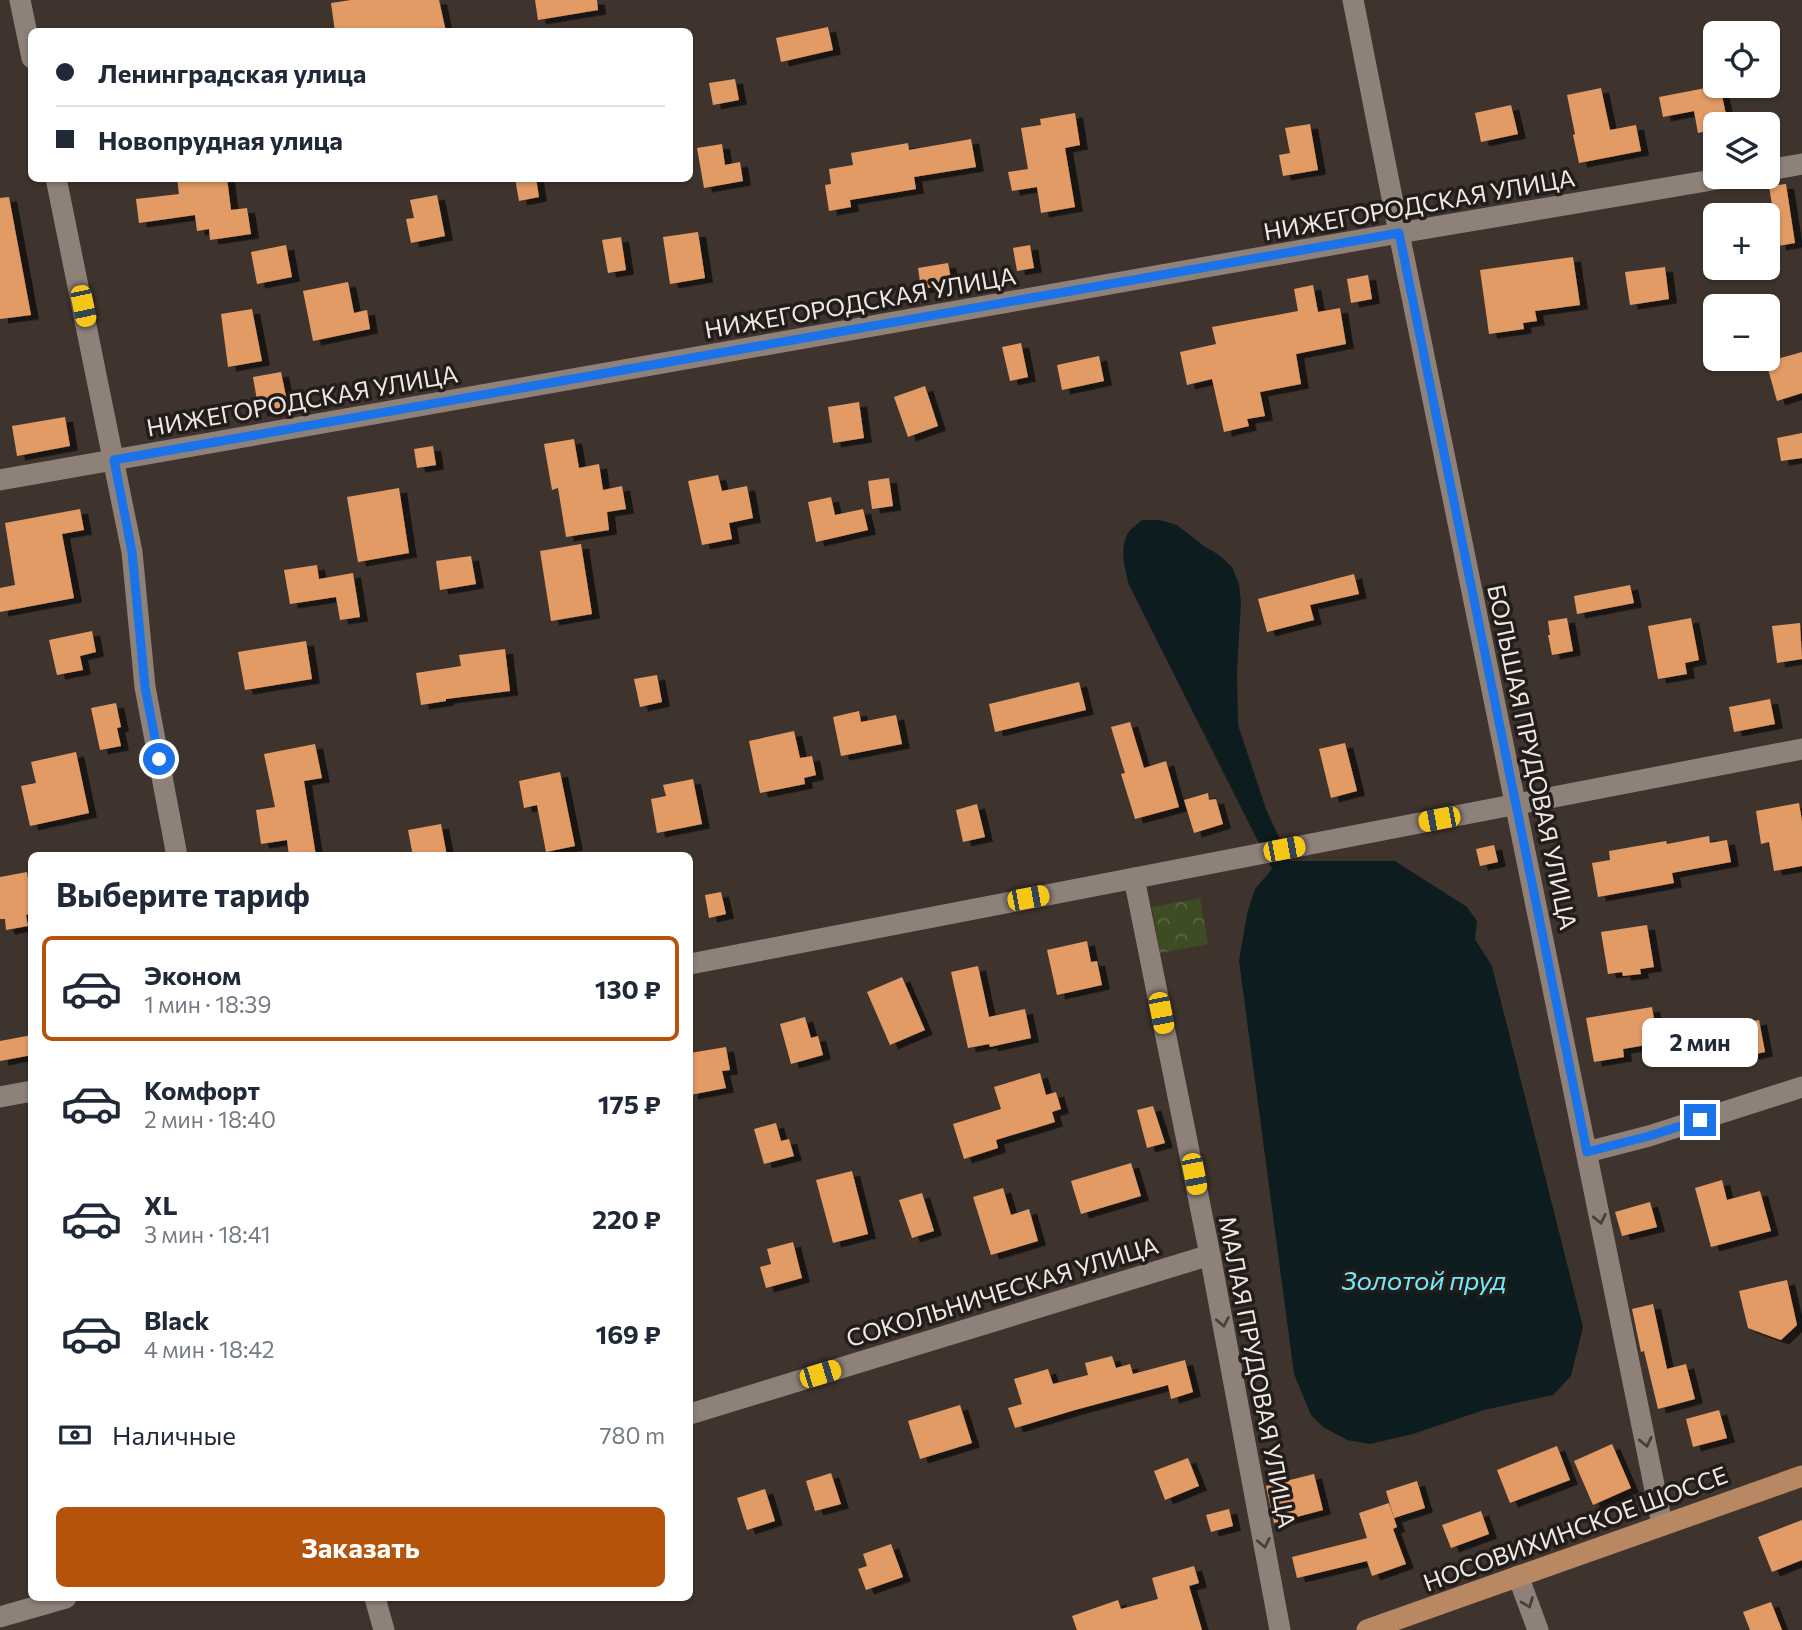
<!DOCTYPE html>
<html lang="ru">
<meta charset="utf-8">
<style>
:root{--surface:#fff;--page:#f6f6f7;--text:#1f2937;--muted:#747a83;--line:#e0e1e3;--accent:#b45309}
body{margin:0;font-family:Commissioner,sans-serif;background:var(--page);color:var(--text);height:100vh;display:flex;flex-direction:column;font-size:26px;white-space:nowrap}
*{box-sizing:border-box;margin:0}
p{font-size:23px;color:var(--muted)}
.icon{flex:none;width:38px;height:38px;fill:none;stroke:currentColor;stroke-width:2;stroke-linecap:round;stroke-linejoin:round}
.map{position:relative;flex:1;overflow:hidden}
.side{position:absolute;left:28px;top:852px;width:665px;height:749px;display:flex;flex-direction:column;background:var(--surface);border-radius:10px;box-shadow:0 2px 5px #0004}
.side>*{flex:none}
.hud{position:absolute;left:28px;top:28px;width:665px;height:154px;border-radius:10px;box-shadow:0 2px 5px #0004;display:grid;align-content:center;height:154px;padding:0 28px;background:var(--surface)}
.controls{position:absolute;left:1703px;top:21px;display:grid;gap:14px}
.controls a{display:grid;place-items:center;width:77px;height:77px;border-radius:10px;background:var(--surface);box-shadow:0 2px 5px #0004;font-size:35px}
.end{position:absolute;width:32px;height:32px;margin:-16px;border:9px solid #1a73e8;background:#fff;box-shadow:0 0 0 4px #fff}
.from{border-radius:50%}
.bubble{position:absolute;height:49px;border-radius:10px;background:var(--surface);box-shadow:0 2px 5px #0004;font-size:23px;font-weight:700;line-height:49px;text-align:center}
.car{position:absolute;width:21px;height:42px;margin:-21px -10px;border-radius:9px;box-shadow:0 0 5px 2px #0007;background:linear-gradient(#f5c518 24%,#345 0 40%,#f5c518 0 76%,#345 0 86%,#f5c518 0)}
.hud b{display:flex;align-items:center;gap:24px;height:66px;font-size:26px}
.hud b+b{border-top:2px solid var(--line)}
.hud i{width:18px;height:18px;background:var(--text)}
ul{padding:0;list-style:none}
li{display:flex;align-items:center;gap:21px;height:105px;margin:0 14px 10px;padding:0 14px;border:4px solid transparent;border-radius:10px}
li div{flex:1}
li b{display:block;font-size:26px}
li em{font-style:normal;font-weight:700}
li.active{border-color:var(--accent)}
li>.icon{width:63px;height:63px;stroke-width:1.5}
h2{padding:0 28px;font-size:32px;line-height:84px}
.pay{display:flex;align-items:center;gap:18px;height:77px;padding:0 28px;font-size:26px}
.pay p{margin-inline-start:auto}
.cta{display:flex;gap:14px;margin-top:auto;padding:14px 28px}
.cta a{flex:1;height:80px;border-radius:10px;background:var(--accent);color:#fff;font-size:28px;font-weight:700;line-height:80px;text-align:center}
.map>svg:first-child{display:block}
</style>
<div class="map">
<svg width="1802" height="1630" viewBox="0 0 1802 1630">
<defs>
<pattern id="park-crowns" width="20" height="18" patternUnits="userSpaceOnUse" patternTransform="scale(1.75)"><rect width="20" height="18" fill="#3d4c23"/><path d="M2 6a3 3 0 1 1 6 0M12 15a3 3 0 1 1 6 0" fill="none" stroke="#596643"/></pattern>
<filter id="shadow"><feDropShadow dx="8" dy="4.5" stdDeviation="0" flood-color="#0009"/></filter>
</defs>
<rect width="100%" height="100%" fill="#3f342d"/>
<path fill="url(#park-crowns)" d="M1200,898L1208,944L1160,953L1152,907Z"/>
<path fill="#0d1d1f" d="M1142,520H1160L1177,525L1204,546L1219,555L1232,567L1239,584L1241,602L1237,671L1238,725L1266,809L1290,861H1395L1467,907L1477,921L1475,939L1492,966L1583,1327L1571,1376L1553,1395L1484,1410L1413,1434L1370,1444L1347,1440L1323,1427L1311,1415L1294,1374L1239,961L1247,914L1255,889L1272,869L1129,585C1125,570 1119,548 1128,533C1131,528 1138,524 1142,520Z"/>
<g fill="#e39b65" filter="url(#shadow)">
<path d="M351,0H439L446,32H335L331,3Z"/>
<path d="M535,0H597L598,10L538,20Z"/>
<path d="M828,27L833,50L781,62L776,38Z"/>
<path d="M735,79L739,100L713,105L709,83Z"/>
<path d="M1716,86H1720L1728,124H1715V129L1698,133L1694,111L1663,117L1659,97Z"/>
<path d="M1601,88L1610,130L1636,125L1641,151L1579,163L1573,135L1575,134L1567,95Z"/>
<path d="M1511,105L1518,134L1481,142L1475,113Z"/>
<path d="M1075,113L1080,145L1065,148L1075,207L1041,213L1037,187L1012,191L1008,172L1028,169L1021,128L1041,125L1040,119Z"/>
<path d="M1310,124L1318,170L1283,176L1279,155L1290,153L1285,128Z"/>
<path d="M971,139L976,167L914,177L916,189L850,200L851,207L829,211L825,185L831,184L829,169L853,165L851,153L908,143L909,150Z"/>
<path d="M722,144L725,165L740,162L743,181L704,188L697,148Z"/>
<path d="M177,178H227L231,210L247,208L251,234L210,240L209,229L197,231L195,215L139,223L136,199L179,194Z"/>
<path d="M515,178H536L539,197L519,201Z"/>
<path d="M1786,184L1795,243L1778,246L1777,234L1768,236V206L1772,205L1769,186Z"/>
<path d="M437,195L445,236L411,243L406,219L414,218L410,200Z"/>
<path d="M9,197L31,315L0,319V198Z"/>
<path d="M698,232L705,278L670,284L663,237Z"/>
<path d="M621,237L626,270L608,273L602,240Z"/>
<path d="M286,245L292,277L257,284L251,252Z"/>
<path d="M1030,245L1034,268L1017,271L1013,248Z"/>
<path d="M1573,257L1580,305L1535,311L1537,321L1523,323L1524,329L1489,334L1480,270Z"/>
<path d="M948,263L952,284L921,289L918,268Z"/>
<path d="M1665,267L1669,299L1630,305L1625,272Z"/>
<path d="M1368,275L1372,299L1351,303L1347,279Z"/>
<path d="M348,282L354,313L367,310L370,329L313,341L303,291Z"/>
<path d="M1313,285L1318,312L1340,308L1346,344L1296,354L1301,384L1260,392L1265,416L1247,419L1249,426L1224,432L1212,379L1187,385L1180,352L1216,344L1212,327L1298,311L1294,289Z"/>
<path d="M252,309L262,361L228,367L221,314Z"/>
<path d="M1021,343L1028,377L1010,381L1002,347Z"/>
<path d="M1802,352V393L1777,401L1766,362Z"/>
<path d="M1099,356L1104,381L1062,390L1057,365Z"/>
<path d="M281,372L288,406L259,412L253,377Z"/>
<path d="M925,386L938,426L908,437L894,397Z"/>
<path d="M859,402L864,438L833,443L828,407Z"/>
<path d="M65,417L70,446L17,456L12,426Z"/>
<path d="M1802,433V458L1781,461L1777,438Z"/>
<path d="M574,439L579,468L599,464L603,490L622,486L626,509L607,512L609,530L566,537L558,488L552,490L544,444Z"/>
<path d="M433,446L436,465L417,468L414,449Z"/>
<path d="M718,475L722,491L747,486L753,518L729,523L732,539L702,545L688,481Z"/>
<path d="M889,478L893,506L872,509L868,481Z"/>
<path d="M399,488L409,553L358,562L347,497Z"/>
<path d="M831,497L835,515L863,509L868,530L816,542L808,502Z"/>
<path d="M80,509L84,530L62,534L74,598L0,612V588L15,585L5,523Z"/>
<path d="M581,544L592,614L551,621L540,551Z"/>
<path d="M471,556L476,584L440,590L436,561Z"/>
<path d="M317,565L319,579L353,573L360,617L340,620L336,597L290,604L284,570Z"/>
<path d="M1354,574L1359,594L1310,605L1314,620L1267,632L1258,599Z"/>
<path d="M1630,585L1634,603L1577,614L1574,596Z"/>
<path d="M1567,618L1573,651L1552,655L1548,635H1550L1548,621Z"/>
<path d="M1691,618L1699,660L1685,663L1687,674L1658,679L1648,626Z"/>
<path d="M1800,623L1802,659L1777,663L1772,626Z"/>
<path d="M92,631L96,652L80,656L83,670L57,675L49,640Z"/>
<path d="M306,641L312,679L245,690L238,652Z"/>
<path d="M505,649L510,691L446,699V701L421,705L416,673L461,666L459,655Z"/>
<path d="M657,675L662,702L640,707L634,679Z"/>
<path d="M1079,682L1086,710L995,732L989,704Z"/>
<path d="M1770,699L1775,724L1734,732L1729,707Z"/>
<path d="M116,703L121,727L117,728L121,746L100,750L91,708Z"/>
<path d="M859,711L861,722L896,715L902,744L841,756L833,717Z"/>
<path d="M1130,722L1144,768L1166,761L1179,807L1135,819L1121,774L1125,773L1111,727Z"/>
<path d="M794,731L800,758L812,756L816,775L804,778L805,784L760,793L749,741Z"/>
<path d="M1345,743L1357,791L1331,798L1319,749Z"/>
<path d="M315,744L322,778L304,781L316,856H289L287,840L261,844L256,810L275,807L264,754Z"/>
<path d="M76,752L89,813L30,826L21,786L36,783L31,762Z"/>
<path d="M560,772L575,846L546,852L537,805L524,808L519,781Z"/>
<path d="M693,779L702,824L657,833L651,799L666,796L663,785Z"/>
<path d="M1208,793L1209,800L1216,799L1223,824L1194,833L1184,800Z"/>
<path d="M1799,803L1802,821V866L1774,871L1769,842L1761,844L1756,811Z"/>
<path d="M977,804L985,837L963,842L956,810Z"/>
<path d="M441,824L447,856H413L408,830Z"/>
<path d="M1709,836L1710,843L1727,840L1731,862L1672,873L1674,883L1598,897L1592,863L1610,860L1609,851L1666,841L1667,844Z"/>
<path d="M1494,845L1498,862L1480,866L1476,849Z"/>
<path d="M27,872L32,903V914L26,915L28,926L6,930L5,919H0V877Z"/>
<path d="M721,892L726,914L709,918L705,895Z"/>
<path d="M1647,925L1654,967L1640,969L1641,974L1623,976L1622,972L1608,974L1601,932Z"/>
<path d="M1087,941L1091,962L1097,961L1102,985L1057,995L1047,950Z"/>
<path d="M978,966L989,1017L1025,1009L1031,1038L990,1047L989,1044L968,1048L951,972Z"/>
<path d="M902,977L925,1030L890,1045L867,992Z"/>
<path d="M1652,1007L1658,1043L1623,1049L1624,1057L1594,1062L1586,1018Z"/>
<path d="M805,1017L811,1038L818,1036L823,1055L791,1064L780,1024Z"/>
<path d="M1759,1020L1765,1052L1738,1058L1731,1025Z"/>
<path d="M32,1035V1055L0,1061V1041Z"/>
<path d="M726,1047L730,1070L722,1071L726,1088L690,1095V1053Z"/>
<path d="M1040,1073L1046,1095L1056,1092L1061,1109L1052,1112L1055,1122L996,1140L998,1148L964,1159L953,1124L1001,1109L994,1087Z"/>
<path d="M1153,1106L1165,1143L1147,1148L1137,1110Z"/>
<path d="M776,1123L781,1141L789,1139L794,1156L764,1164L754,1129Z"/>
<path d="M1131,1163L1141,1196L1081,1214L1071,1181Z"/>
<path d="M852,1171L868,1234L833,1243L816,1180Z"/>
<path d="M1722,1180L1727,1200L1760,1191L1771,1231L1711,1247L1695,1188Z"/>
<path d="M1003,1188L1011,1215L1029,1209L1038,1241L991,1255L973,1197Z"/>
<path d="M922,1193L934,1231L912,1238L899,1200Z"/>
<path d="M1650,1202L1657,1227L1622,1236L1615,1212Z"/>
<path d="M793,1242L802,1278L766,1288L760,1267L771,1264L767,1249Z"/>
<path d="M1787,1280L1797,1325L1781,1340L1748,1328L1739,1291Z"/>
<path d="M1653,1304L1667,1369L1686,1364L1695,1399L1658,1409L1644,1351L1641,1352L1632,1309Z"/>
<path d="M1112,1356L1116,1368L1130,1364L1133,1374L1185,1360L1193,1392L1171,1399L1168,1385L1075,1410L1015,1428L1008,1408L1022,1404L1014,1379L1048,1369L1053,1384L1088,1375L1085,1363Z"/>
<path d="M960,1405L972,1443L920,1459L908,1421Z"/>
<path d="M1719,1410L1727,1438L1693,1447L1686,1419Z"/>
<path d="M1612,1444L1631,1488L1593,1505L1574,1461Z"/>
<path d="M1557,1446L1570,1480L1510,1503L1497,1470Z"/>
<path d="M1188,1458L1199,1486L1165,1500L1154,1471Z"/>
<path d="M831,1473L841,1504L815,1511L806,1481Z"/>
<path d="M1314,1474L1323,1510L1274,1523L1266,1486Z"/>
<path d="M1417,1481L1425,1508L1394,1518L1386,1491Z"/>
<path d="M765,1489L775,1521L747,1530L737,1498Z"/>
<path d="M1389,1503L1397,1527L1393,1529L1406,1564L1372,1576L1367,1561L1297,1578L1292,1557L1367,1538L1359,1513Z"/>
<path d="M1229,1509L1233,1526L1211,1532L1206,1515Z"/>
<path d="M1481,1511L1489,1534L1451,1548L1442,1525Z"/>
<path d="M1802,1520V1560L1772,1572L1758,1537Z"/>
<path d="M891,1544L903,1577L866,1590L858,1569L867,1566L863,1554Z"/>
<path d="M1194,1566L1199,1583L1189,1586L1202,1630H1077L1072,1616L1118,1600L1121,1609L1158,1599L1152,1578Z"/>
<path d="M1771,1602L1782,1630H1750L1743,1612Z"/>
</g>
<g fill="none" stroke-linecap="round" stroke-linejoin="round">
<g stroke="#8e8179" stroke-width="21">
<path d="M20,0L32,58"/>
<path d="M1353,0L1399,233L1662,1524"/>
<path d="M1768,170L1802,164"/>
<path d="M56,178L132,552L145,687L177,856"/>
<path d="M0,480L1399,233L1730,177"/>
<path d="M1134,878L1210,1255L1280,1630"/>
<path d="M690,964L1802,749"/>
<path d="M0,1097L32,1091"/>
<path d="M1587,1152L1649,1136L1802,1087"/>
<path d="M690,1414L1210,1255"/>
<path d="M1518,1576L1538,1630"/>
<path d="M375,1598L384,1630"/>
<path d="M0,1617L66,1598"/>
</g>
<path stroke="#b88863" stroke-width="21" d="M1367,1630L1802,1476"/>
</g>
<defs><path id="oneway-chevron" d="M-2-3.5L2.5 0L-2 3.5" fill="none" stroke-width="1.6" stroke-linecap="round" stroke-linejoin="round" transform="scale(1.75)"/></defs>
<g stroke="#48403b">
<use href="#oneway-chevron" transform="translate(1600 1219) rotate(78)"/>
<use href="#oneway-chevron" transform="translate(1223 1322) rotate(79)"/>
<use href="#oneway-chevron" transform="translate(1646 1442) rotate(78)"/>
<use href="#oneway-chevron" transform="translate(1264 1543) rotate(79)"/>
<use href="#oneway-chevron" transform="translate(1528 1603) rotate(69)"/>
</g>
<g fill="none" stroke-linecap="round" stroke-linejoin="round">
<path stroke="#1a73e8" stroke-width="9" d="M159,759L145,687L132,552L114,460L1399,233L1587,1152L1649,1136L1700,1120"/>
</g>
<g text-anchor="middle" dominant-baseline="central" stroke-width="7" stroke-linejoin="round" paint-order="stroke">
<g font-size="24" fill="#eee7e2" stroke="#221d1a">
<text transform="translate(1419 204) rotate(-10)">НИЖЕГОРОДСКАЯ УЛИЦА</text>
<text transform="translate(860 302) rotate(-10)">НИЖЕГОРОДСКАЯ УЛИЦА</text>
<text transform="translate(302 400) rotate(-10)">НИЖЕГОРОДСКАЯ УЛИЦА</text>
<text transform="translate(1533 757) rotate(78)">БОЛЬШАЯ ПРУДОВАЯ УЛИЦА</text>
<text transform="translate(1002 1291) rotate(-17)">СОКОЛЬНИЧЕСКАЯ УЛИЦА</text>
<text transform="translate(1258 1372) rotate(79)">МАЛАЯ ПРУДОВАЯ УЛИЦА</text>
<text transform="translate(1575 1528) rotate(-20)">НОСОВИХИНСКОЕ ШОССЕ</text>
</g>
<g font-size="26" font-style="italic" fill="#6febfc" stroke="#221d1a">
<text x="1424" y="1279">Золотой пруд</text>
</g>
</g>
</svg>
<div class="controls">
<a><svg class="icon" aria-label="locate" viewBox="0 0 24 24"><circle cx="12" cy="12" r="6"/><path d="M12 2v4M12 18v4M2 12h4M18 12h4"/></svg></a>
<a><svg class="icon" aria-label="layers" viewBox="0 0 24 24"><path d="M12 4l9 5-9 5-9-5zM3 14l9 5 9-5"/></svg></a>
<a>+</a>
<a>−</a>
</div>
<i class="end from" style="left:159px;top:759px"></i>
<i class="end" style="left:1700px;top:1120px"></i>
<div class="bubble" style="left:1642px;top:1018px;width:116px">2 мин</div>
<i class="car" style="left:83px;top:306px;rotate:168deg"></i>
<i class="car" style="left:1439px;top:819px;rotate:259deg"></i>
<i class="car" style="left:1284px;top:849px;rotate:79deg"></i>
<i class="car" style="left:1028px;top:898px;rotate:79deg"></i>
<i class="car" style="left:1161px;top:1013px;rotate:169deg"></i>
<i class="car" style="left:1194px;top:1174px;rotate:169deg"></i>
<i class="car" style="left:820px;top:1374px;rotate:73deg"></i>
<div class="hud">
<b><i class="from"></i>Ленинградская улица</b>
<b><i></i>Новопрудная улица</b>
</div>
<section class="side">
<h2>Выберите тариф</h2>
<ul>
<li class="active"><svg class="icon" aria-label="car" viewBox="0 0 24 24"><path d="M5 17H2v-5l4-1 3-4h7l3 4 3 1v5h-3M9 17h6M6 11h13"/><circle cx="7" cy="17" r="2"/><circle cx="17" cy="17" r="2"/></svg><div><b>Эконом</b><p>1 мин · 18:39</p></div><em>130 ₽</em></li>
<li><svg class="icon" aria-label="car" viewBox="0 0 24 24"><path d="M5 17H2v-5l4-1 3-4h7l3 4 3 1v5h-3M9 17h6M6 11h13"/><circle cx="7" cy="17" r="2"/><circle cx="17" cy="17" r="2"/></svg><div><b>Комфорт</b><p>2 мин · 18:40</p></div><em>175 ₽</em></li>
<li><svg class="icon" aria-label="car" viewBox="0 0 24 24"><path d="M5 17H2v-5l4-1 3-4h7l3 4 3 1v5h-3M9 17h6M6 11h13"/><circle cx="7" cy="17" r="2"/><circle cx="17" cy="17" r="2"/></svg><div><b>XL</b><p>3 мин · 18:41</p></div><em>220 ₽</em></li>
<li><svg class="icon" aria-label="car" viewBox="0 0 24 24"><path d="M5 17H2v-5l4-1 3-4h7l3 4 3 1v5h-3M9 17h6M6 11h13"/><circle cx="7" cy="17" r="2"/><circle cx="17" cy="17" r="2"/></svg><div><b>Black</b><p>4 мин · 18:42</p></div><em>169 ₽</em></li>
</ul>
<div class="pay"><svg class="icon" aria-label="cash" viewBox="0 0 24 24"><path d="M3 7h18v10H3z"/><circle cx="12" cy="12" r="2"/></svg>Наличные<p>780 m</p></div>
<div class="cta"><a>Заказать</a></div>
</section>
</div>
